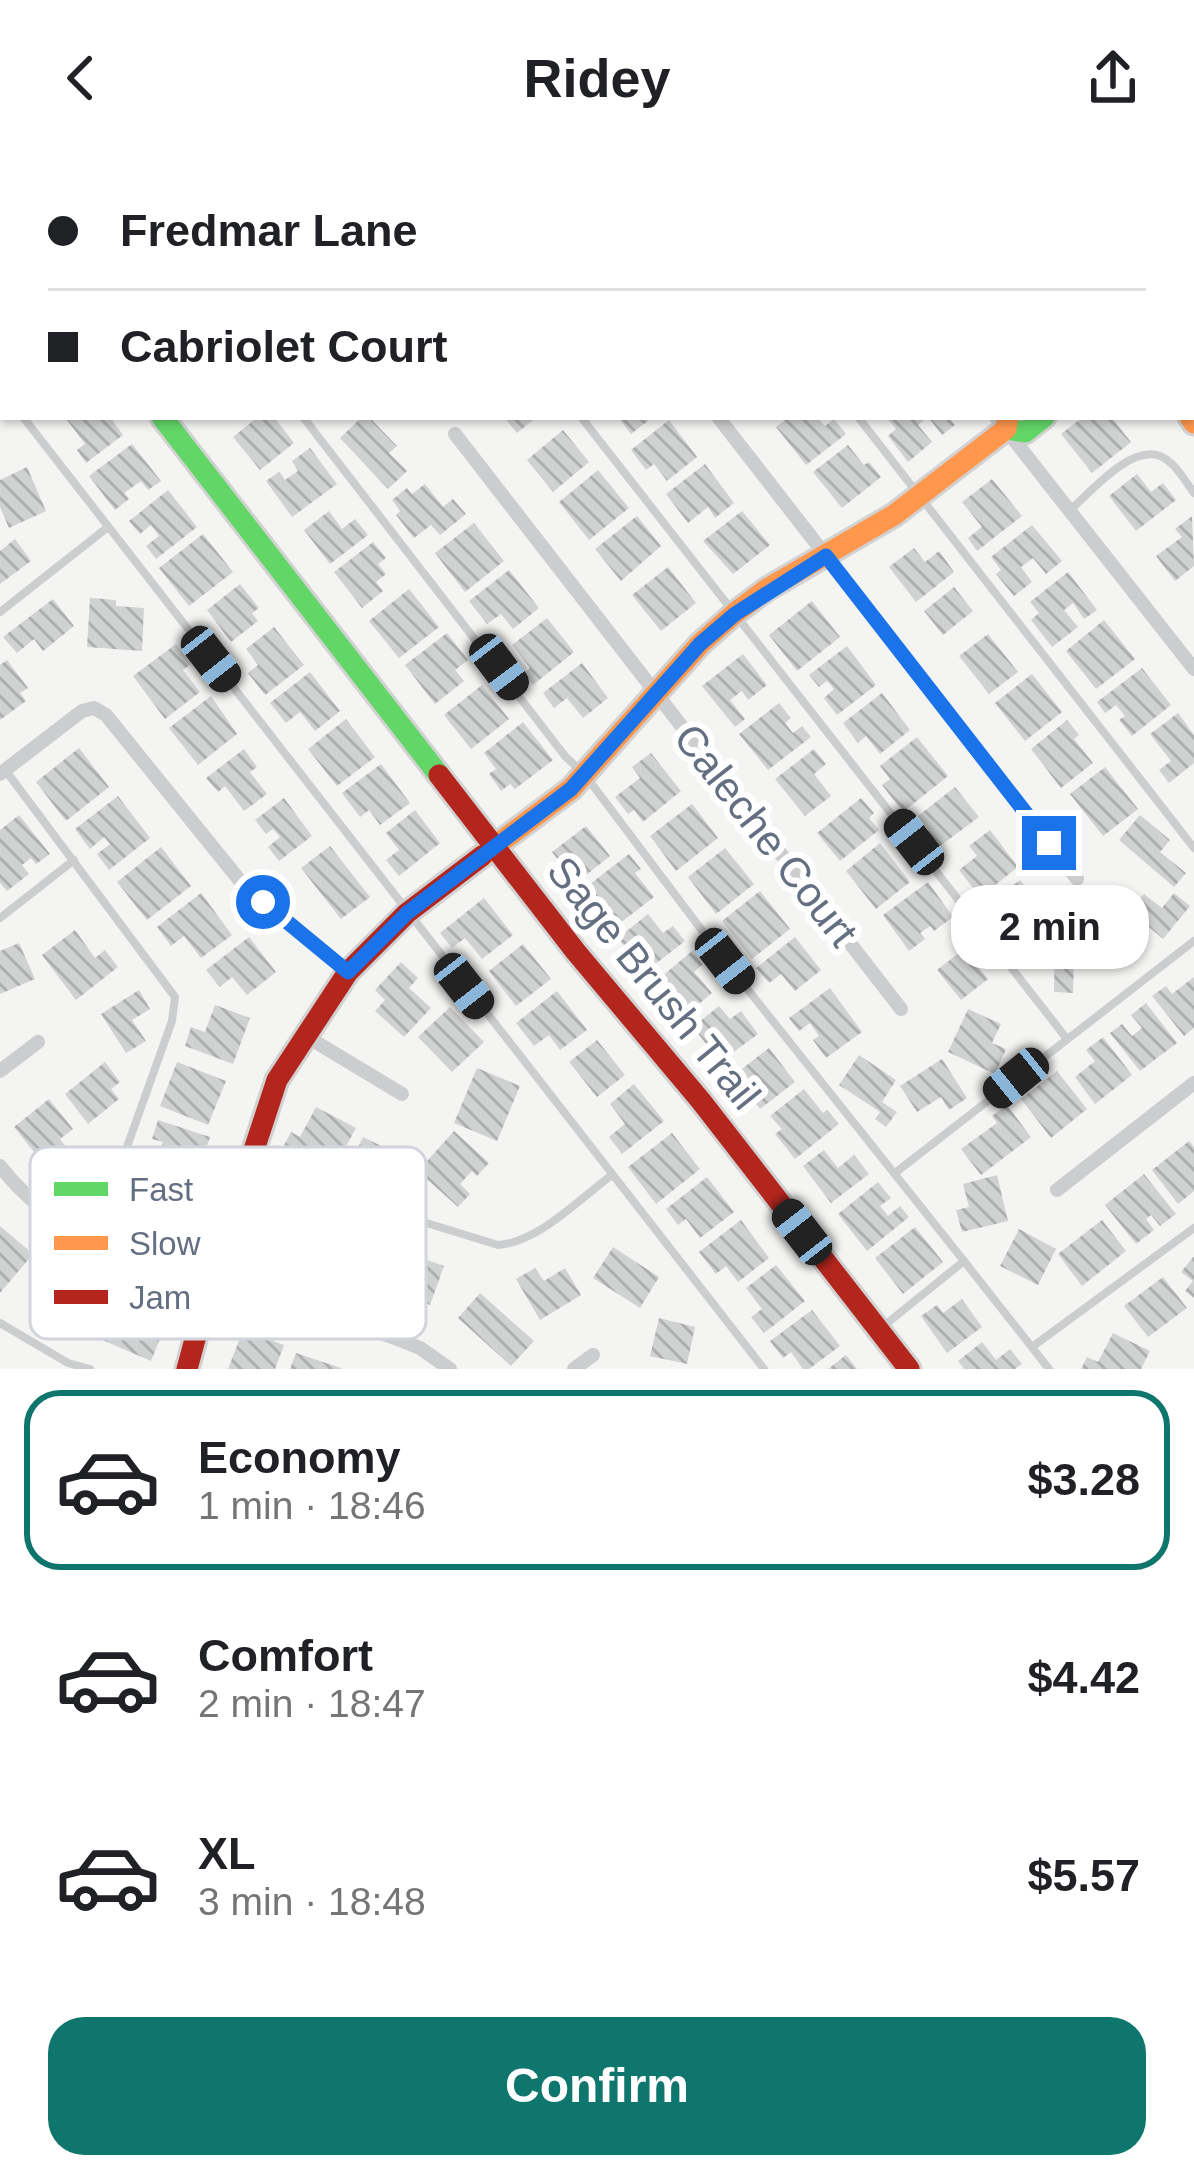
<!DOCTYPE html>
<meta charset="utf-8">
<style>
:root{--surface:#fff;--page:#f6f6f6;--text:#202124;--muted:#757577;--line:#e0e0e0;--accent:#0f766e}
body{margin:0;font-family:Helvetica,sans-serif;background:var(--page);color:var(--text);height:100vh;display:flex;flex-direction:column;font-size:45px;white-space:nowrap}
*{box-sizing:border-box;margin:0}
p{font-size:39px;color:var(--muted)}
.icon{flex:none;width:66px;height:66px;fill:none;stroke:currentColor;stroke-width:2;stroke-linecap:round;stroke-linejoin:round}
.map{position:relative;height:1213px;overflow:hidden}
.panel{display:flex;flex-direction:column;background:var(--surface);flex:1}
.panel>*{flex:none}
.hud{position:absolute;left:0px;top:0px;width:1194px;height:264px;box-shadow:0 3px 9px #0004;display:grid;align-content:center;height:264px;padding:0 48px;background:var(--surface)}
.end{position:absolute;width:54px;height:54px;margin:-27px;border:15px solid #1a73e8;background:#fff;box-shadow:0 0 0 6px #fff}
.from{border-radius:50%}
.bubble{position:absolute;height:84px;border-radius:36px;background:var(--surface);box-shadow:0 3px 9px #0004;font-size:39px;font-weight:700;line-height:84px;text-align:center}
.car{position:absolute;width:36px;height:72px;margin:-36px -18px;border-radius:15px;box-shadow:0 0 9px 3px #0007;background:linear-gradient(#222 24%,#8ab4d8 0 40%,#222 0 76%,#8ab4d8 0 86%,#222 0)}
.hud b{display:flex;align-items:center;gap:42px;height:114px;font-size:45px}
.hud b+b{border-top:3px solid var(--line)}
.hud i{width:30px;height:30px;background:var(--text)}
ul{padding:21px 0 0;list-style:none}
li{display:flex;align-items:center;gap:36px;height:180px;margin:0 24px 18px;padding:0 24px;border:6px solid transparent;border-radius:36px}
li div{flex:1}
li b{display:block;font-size:45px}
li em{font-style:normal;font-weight:700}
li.selected{border-color:var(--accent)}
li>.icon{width:108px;height:108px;stroke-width:1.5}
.cta{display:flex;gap:24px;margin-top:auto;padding:24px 48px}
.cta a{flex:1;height:138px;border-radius:36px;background:var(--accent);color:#fff;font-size:48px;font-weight:700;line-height:138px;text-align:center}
header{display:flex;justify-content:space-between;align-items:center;height:156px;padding:0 48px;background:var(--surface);font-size:54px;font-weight:700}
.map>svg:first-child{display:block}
</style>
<header><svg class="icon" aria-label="back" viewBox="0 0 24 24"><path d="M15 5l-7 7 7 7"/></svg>Ridey<svg class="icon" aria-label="share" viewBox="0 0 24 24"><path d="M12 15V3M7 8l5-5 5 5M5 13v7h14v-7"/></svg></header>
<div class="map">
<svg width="1194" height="1213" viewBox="0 0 1194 1213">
<defs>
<pattern id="building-back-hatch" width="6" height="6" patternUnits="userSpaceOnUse" patternTransform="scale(3)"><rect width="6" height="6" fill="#d0d1d1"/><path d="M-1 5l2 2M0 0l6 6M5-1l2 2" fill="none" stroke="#acaeaf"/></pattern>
</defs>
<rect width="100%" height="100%" fill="#f4f5f3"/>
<g fill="url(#building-back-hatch)">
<path d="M70,261H110L123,279L86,307L77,294L85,288L67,264Z"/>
<path d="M258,261H274L294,287L260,314L233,281Z"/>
<path d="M362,261H369L397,290L389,297L407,315L388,333L340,282Z"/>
<path d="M504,261H537L517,277Z"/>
<path d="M618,261H653L631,278Z"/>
<path d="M789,261H817L825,270L834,263L846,278L806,309L776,271Z"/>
<path d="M886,261H948L955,269L942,279L928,261L918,269L932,286L908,306L888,280L896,273Z"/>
<path d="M1083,261H1111L1131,286L1092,317L1061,278Z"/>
<path d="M669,264L697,301L667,325L654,308L646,314L631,294Z"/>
<path d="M563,274L589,306L553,336L527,304Z"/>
<path d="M132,288L161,325L148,334L141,325L124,337L129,343L115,354L89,320Z"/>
<path d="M848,289L864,309L869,306L881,321L842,352L813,316Z"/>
<path d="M310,292L337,328L292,361L266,325L279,316L285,324L298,315L292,305Z"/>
<path d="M705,308L734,347L715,362L708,351L688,367L666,338Z"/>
<path d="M27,311L46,355L9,372L0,351V324Z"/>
<path d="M598,314L629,352L589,384L559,346Z"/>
<path d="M1137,318L1151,336L1163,327L1176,344L1136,375L1109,340Z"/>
<path d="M992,323L1022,360L977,395L968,382L982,371L962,346Z"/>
<path d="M425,328L443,351L453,343L466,358L440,379L431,369L414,382L396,359L400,355L392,344L407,332L412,338Z"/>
<path d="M168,334L197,371L156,403L146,390L159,380L151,369L140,378L129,365Z"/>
<path d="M329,355L342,373L355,363L368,379L330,408L304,374Z"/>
<path d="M742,355L770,389L733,418L703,385Z"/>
<path d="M637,360L661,390L621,425L595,393Z"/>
<path d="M1192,360L1194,410L1175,425L1156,400L1182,381L1175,373Z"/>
<path d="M474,367L504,405L465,436L435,397Z"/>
<path d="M1032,369L1062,405L1046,418L1033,402L1021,411L1032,426L1014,440L996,418L1001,414L991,401Z"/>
<path d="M203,378L233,416L189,450L159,412Z"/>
<path d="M15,383L31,405L0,428V395Z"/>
<path d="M373,386L386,402L378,408L386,418L376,426L383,435L362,452L334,416Z"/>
<path d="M914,392L925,406L939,395L954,416L916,446L889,411Z"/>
<path d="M668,411L696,447L661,475L632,439Z"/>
<path d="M509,414L539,452L513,473L501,458L487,468L469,445Z"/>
<path d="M1068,416L1097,454L1084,463L1073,447L1064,454L1078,471L1052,491L1031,464L1039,457L1030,446Z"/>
<path d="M240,428L259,452L252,457L258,465L231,486L207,454Z"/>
<path d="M954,431L973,455L943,479L924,455Z"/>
<path d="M409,433L439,471L399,502L369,465Z"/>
<path d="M90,442L116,444V450L144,452L142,495L87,491Z"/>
<path d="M53,443L74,470L43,495L34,483L17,497L3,481Z"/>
<path d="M812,445L840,481L797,515L769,479Z"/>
<path d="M547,462L574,496L533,529L524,517L530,512L512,489Z"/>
<path d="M1104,464L1135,503L1096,533L1066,495Z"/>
<path d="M274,471L304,509L265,539L248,517L258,509L246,493Z"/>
<path d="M447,477L468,504L455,514L464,525L435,548L405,509Z"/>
<path d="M988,478L1018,516L989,538L959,500Z"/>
<path d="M176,488L191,508L183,514L200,536L165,563L133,520Z"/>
<path d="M847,490L876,529L837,559L824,542L834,533L827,525L819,531L809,519Z"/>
<path d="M743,498L767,529L748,544L742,535L730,544L745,563L735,571L702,530Z"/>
<path d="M7,504L28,532L20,537L26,545L0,564V509Z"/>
<path d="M582,507L608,542L583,562L567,542L554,552L543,537Z"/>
<path d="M1142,512L1171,549L1132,580L1119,564L1125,560L1116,549L1105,557L1097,546Z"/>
<path d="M310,516L340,555L315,575L300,556L286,567L270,547Z"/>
<path d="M1032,518L1062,556L1025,585L995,547Z"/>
<path d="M482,529L509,563L471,593L444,559Z"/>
<path d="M882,537L910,574L880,598L866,580L858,587L843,567Z"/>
<path d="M211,540L237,578L198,609L169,572Z"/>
<path d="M779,547L791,562L785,567L793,577L802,570L811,581L768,614L739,578Z"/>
<path d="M1178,557L1194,579V607L1169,627L1159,614L1171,605L1150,578Z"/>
<path d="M346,563L375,601L337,630L308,593Z"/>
<path d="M1067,564L1079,579L1074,583L1093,607L1061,632L1031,593Z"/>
<path d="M523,566L553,604L515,633L510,628L501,635L489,618L496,613L484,597Z"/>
<path d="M917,581L948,620L903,656L882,629L890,623L880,610Z"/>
<path d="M79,592L109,631L66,665L36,626Z"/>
<path d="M244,593L257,611L250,616L267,638L244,655L225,630L218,636L206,622Z"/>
<path d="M814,593L826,608L814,618L831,640L805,660L775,623Z"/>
<path d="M651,597L681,635L643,666L634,654L628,658L615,641L640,622L632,611Z"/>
<path d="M381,608L410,647L380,669L369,654L360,661L342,637Z"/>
<path d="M1105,611L1138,653L1103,680L1070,638Z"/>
<path d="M955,631L979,661L932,696L921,681L929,675L918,660Z"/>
<path d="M118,640L150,682L109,714L97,698L110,688L104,681L90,693L75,673Z"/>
<path d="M284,642L312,680L279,705L268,691L280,681L273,673L266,678L255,664Z"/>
<path d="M861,642L874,657L869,662L879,674L840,705L817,677Z"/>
<path d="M692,648L718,682L676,715L650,680Z"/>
<path d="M415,654L440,687L399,720L386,704L399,694L386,677Z"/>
<path d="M19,659L50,698L36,708L31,702L22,709L29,718L7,735L0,727V674Z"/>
<path d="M1140,659L1170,684L1160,696L1186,717L1174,731L1119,684Z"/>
<path d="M586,670L610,700L576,727L552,696Z"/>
<path d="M990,674L1018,711L980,741L959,714L977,700L969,690Z"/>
<path d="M880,687L910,726L876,753L846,715Z"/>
<path d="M330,690L370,741L341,763L301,712Z"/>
<path d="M161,691L191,730L147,764L117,726Z"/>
<path d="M725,692L754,728L716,758L688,721Z"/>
<path d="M629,698L641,713L635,717L654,741L611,774L581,735Z"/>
<path d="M1020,724L1055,770L1017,799L1006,785L1013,780L988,748Z"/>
<path d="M928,726L953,761L934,775L930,770L920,777L925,783L909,795L883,759Z"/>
<path d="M760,735L790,773L752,803L722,765Z"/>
<path d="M201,737L232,779L201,802L184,780L171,790L157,771Z"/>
<path d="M1174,737L1190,750L1163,783L1149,771L1143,778L1124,763L1144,738L1162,752Z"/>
<path d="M484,742L513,779L482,803L465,782L452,792L440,777Z"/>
<path d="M648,758L663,777L673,770L685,785L645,816L618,782Z"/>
<path d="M75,774L95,802L105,794L118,811L76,844L42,799Z"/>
<path d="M1055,774L1102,775V805L1074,804L1073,837L1054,836Z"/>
<path d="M249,781L276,816L247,839L232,821L220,831L206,814Z"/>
<path d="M795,781L821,814L795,835L781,818L769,827L756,812Z"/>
<path d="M19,787L35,823L0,838V795Z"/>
<path d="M523,788L551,823L516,850L489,815Z"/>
<path d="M964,793L988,823L961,844L937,814Z"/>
<path d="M692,795L703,808L694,816L712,837L683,861L654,827Z"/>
<path d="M401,806L418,822L409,832L431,852L404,881L375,855L385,844L375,834Z"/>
<path d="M1194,821V872L1184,880L1152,840L1166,830L1172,838Z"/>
<path d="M830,832L862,876L826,902L813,884L819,880L810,867L799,875L789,862Z"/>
<path d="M139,834L150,853L132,864L146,885L126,897L101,858Z"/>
<path d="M557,835L587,874L560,894L549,879L534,890L516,867Z"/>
<path d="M1146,847L1177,887L1140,915L1110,877L1122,868L1132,880L1142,872L1131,859Z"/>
<path d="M215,849L250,862L233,908L185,890L191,871L205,876Z"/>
<path d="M719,850L730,863L741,855L758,878L720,906L693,871Z"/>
<path d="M450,851L484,886L452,916L418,881Z"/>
<path d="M968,853L1001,868L992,887L1006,893L995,918L948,896Z"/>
<path d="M1103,881L1132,919L1095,948L1075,921L1095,905L1086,894Z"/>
<path d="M597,884L625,919L597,941L569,906Z"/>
<path d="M769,892L795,926L760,953L734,919Z"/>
<path d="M859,899L896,924L882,946L897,956L886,971L875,963L880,956L839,929Z"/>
<path d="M942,903L967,942L949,954L941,941L917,956L900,930Z"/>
<path d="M105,906L120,926L111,933L119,943L88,968L65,938Z"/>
<path d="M177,906L226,925L208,969L160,950Z"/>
<path d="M477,912L520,930L497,985L454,967Z"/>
<path d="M1057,915L1087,953L1051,982L1021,943Z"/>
<path d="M634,928L664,965L622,998L609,981L625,968L610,948Z"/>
<path d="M804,933L823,957L827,954L839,968L795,1003L775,978L782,973L770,960Z"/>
<path d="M49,943L73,973L60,983L87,1017L65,1035L14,971Z"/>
<path d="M1007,949L1031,981L981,1019L961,993L997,967L992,960Z"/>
<path d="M316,951L356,972L338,1005L312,992L305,1005L282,993L291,976L300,981Z"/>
<path d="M158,964L210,981L195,1027L143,1010L149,991L160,994L163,986L152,983Z"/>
<path d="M454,975L489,1007L477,1020L472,1015L460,1028L470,1038L458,1051L418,1015Z"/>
<path d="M672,977L700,1013L656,1048L628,1011Z"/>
<path d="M363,981L412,1005L394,1042L345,1019Z"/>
<path d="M1189,985L1194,991V1035L1178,1048L1152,1014Z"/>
<path d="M824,994L838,1012L854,999L869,1018L831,1047L803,1010Z"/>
<path d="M1144,1018L1176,1058L1160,1070L1151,1059L1146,1063L1154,1074L1136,1088L1105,1049Z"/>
<path d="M997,1019L1008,1065L962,1076L956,1054L969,1051L963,1028Z"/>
<path d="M707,1021L734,1056L700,1082L686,1063L678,1069L666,1053Z"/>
<path d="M878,1026L891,1042L880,1050L888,1060L900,1050L909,1061L867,1095L838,1058Z"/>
<path d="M741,1064L769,1102L738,1126L726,1110L716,1118L699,1096Z"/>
<path d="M1102,1064L1126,1095L1082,1130L1058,1098Z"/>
<path d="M0,1070L33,1098L0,1137Z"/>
<path d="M915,1071L943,1106L903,1138L875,1102Z"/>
<path d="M1019,1073L1056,1093L1038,1129L1000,1110Z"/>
<path d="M395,1078L418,1086L413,1099L444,1110L430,1149L377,1129Z"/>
<path d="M613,1091L659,1121L640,1152L593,1122Z"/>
<path d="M1194,1100V1142L1185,1135L1193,1125L1181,1116Z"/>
<path d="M776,1109L805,1145L764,1177L751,1161L762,1153L746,1132Z"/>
<path d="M54,1112L97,1137L72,1180L29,1155Z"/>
<path d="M535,1112L544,1125L565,1112L581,1139L540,1164L516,1123Z"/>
<path d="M1163,1121L1187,1152L1148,1181L1124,1150Z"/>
<path d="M119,1137L170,1158L151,1205L100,1183Z"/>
<path d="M480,1137L534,1185L511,1210L458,1162Z"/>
<path d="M962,1143L982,1171L947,1197L921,1160L937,1149L943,1157Z"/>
<path d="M812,1154L840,1190L809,1213H803L791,1196L783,1202L770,1185Z"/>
<path d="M659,1162L695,1171L687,1208L650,1200Z"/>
<path d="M243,1174L284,1189L275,1213H228Z"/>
<path d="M1113,1177L1150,1195L1141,1213H1081L1087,1201L1098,1206Z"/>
<path d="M982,1186L996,1204L1010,1193L1022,1208L1015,1213H964L958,1205Z"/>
<path d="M296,1197L341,1212V1213H290Z"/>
<path d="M846,1199L857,1213H828Z"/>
</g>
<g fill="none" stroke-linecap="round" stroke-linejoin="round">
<g stroke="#d2d2d2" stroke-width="27">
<g id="fast">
<path d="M162,261L439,619"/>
<path d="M1006,273L1025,276L1044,261"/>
</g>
</g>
<g stroke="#d2d2d2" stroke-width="27">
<g id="slow">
<path d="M1191,194L1194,198"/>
<path d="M1190,261L1194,267"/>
<path d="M482,700L571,633L700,488L735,457L767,433L894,359L1006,273L1008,261"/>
</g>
</g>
<g stroke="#d2d2d2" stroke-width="27">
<g id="jam">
<path d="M987,0L990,3"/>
<path d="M1038,0L1041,3"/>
<path d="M1191,126L1194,124"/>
<path d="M439,619L576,796L701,945L909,1213"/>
<path d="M187,1213L211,1124L277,924L348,816L407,757L482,700"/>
</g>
</g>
<g stroke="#cccdce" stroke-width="8">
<path d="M653,0L655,3"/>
<path d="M930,0L933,3"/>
<path d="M1106,0L1108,3"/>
<path d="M278,3L281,0"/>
<path d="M630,3L634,0"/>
<path d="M1186,3L1189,0"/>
<path d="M0,231L3,235"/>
<path d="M23,261L764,1213"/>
<path d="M303,261L565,600L585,619L725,805L964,1105L880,1173"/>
<path d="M581,261L1067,883"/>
<path d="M858,261L1194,692"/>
<path d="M1070,354C1091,336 1130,289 1160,300C1175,306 1185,325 1194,337"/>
<path d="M0,456L108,371"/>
<path d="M6,615L175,841L172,865L93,1086"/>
<path d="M0,762L74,704"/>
<path d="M254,1014L498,1089C539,1086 579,1043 612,1019"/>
<path d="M895,1017L1194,785"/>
<path d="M964,1105L1049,1213"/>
<path d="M0,1167L68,1207L90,1213"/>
<path d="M1032,1191L1194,1072"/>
</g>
<g stroke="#cccdce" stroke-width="14">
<path d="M792,0L795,3"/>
<path d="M87,3L91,0"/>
<path d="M455,3L459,0"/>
<path d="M0,70L3,68"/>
<path d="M718,261L1077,723"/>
<path d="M996,261L1194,513"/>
<path d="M455,278L901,853"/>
<path d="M0,618L82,555L94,552L106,559L241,726L348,816"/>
<path d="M304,879L402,938"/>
<path d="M0,915L38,886"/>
<path d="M0,1010C35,1055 79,1081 132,1102L390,1180L420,1192L450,1213"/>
<path d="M1057,1034L1194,927"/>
<path d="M574,1213L593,1199"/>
</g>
<use href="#fast" stroke="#63d668" stroke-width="21"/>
<use href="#slow" stroke="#ff974d" stroke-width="21"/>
<use href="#jam" stroke="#b3261e" stroke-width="21"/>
</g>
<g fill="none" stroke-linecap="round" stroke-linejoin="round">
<path stroke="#1a73e8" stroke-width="15" d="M263,746L348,816L407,757L571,633L700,488L735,458L826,400L1049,687"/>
</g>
<g text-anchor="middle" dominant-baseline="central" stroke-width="12" stroke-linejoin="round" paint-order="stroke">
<g font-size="42" fill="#656f82" stroke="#fff">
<text transform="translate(766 679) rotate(52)">Caleche Court</text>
<text transform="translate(654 827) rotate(51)">Sage Brush Trail</text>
</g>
</g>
<rect x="30" y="991" width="396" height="192" rx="18" fill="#fff" stroke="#d1d4da" stroke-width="3"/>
<rect x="54" y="1026" width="54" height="14" fill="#63d668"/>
<rect x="54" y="1080" width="54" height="14" fill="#ff974d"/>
<rect x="54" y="1134" width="54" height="14" fill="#b3261e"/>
<g font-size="33" fill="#656f82">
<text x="129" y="1045">Fast</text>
<text x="129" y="1099">Slow</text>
<text x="129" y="1153">Jam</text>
</g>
</svg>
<i class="end from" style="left:263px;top:746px"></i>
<i class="end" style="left:1049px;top:687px"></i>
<div class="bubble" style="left:951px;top:729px;width:198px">2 min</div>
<i class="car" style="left:211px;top:503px;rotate:142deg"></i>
<i class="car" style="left:499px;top:511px;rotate:143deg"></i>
<i class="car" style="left:914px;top:686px;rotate:322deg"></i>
<i class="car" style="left:725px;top:805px;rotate:142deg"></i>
<i class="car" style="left:464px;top:830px;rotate:142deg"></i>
<i class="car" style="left:1016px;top:922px;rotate:231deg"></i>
<i class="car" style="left:802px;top:1076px;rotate:322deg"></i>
<div class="hud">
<b><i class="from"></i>Fredmar Lane</b>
<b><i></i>Cabriolet Court</b>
</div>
</div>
<section class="panel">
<ul>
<li class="selected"><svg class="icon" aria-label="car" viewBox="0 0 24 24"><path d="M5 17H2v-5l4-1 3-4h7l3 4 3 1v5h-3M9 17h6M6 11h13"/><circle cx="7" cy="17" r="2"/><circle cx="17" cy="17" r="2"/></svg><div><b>Economy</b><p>1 min · 18:46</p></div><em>$3.28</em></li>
<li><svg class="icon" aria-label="car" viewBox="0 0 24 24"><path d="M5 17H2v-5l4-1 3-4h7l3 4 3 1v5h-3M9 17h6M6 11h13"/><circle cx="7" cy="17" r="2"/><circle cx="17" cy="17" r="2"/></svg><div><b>Comfort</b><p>2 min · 18:47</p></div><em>$4.42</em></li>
<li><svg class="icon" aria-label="car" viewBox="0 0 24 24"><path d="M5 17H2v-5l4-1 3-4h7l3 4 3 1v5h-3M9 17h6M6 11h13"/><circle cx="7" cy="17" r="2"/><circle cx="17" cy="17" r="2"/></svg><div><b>XL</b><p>3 min · 18:48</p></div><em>$5.57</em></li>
</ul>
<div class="cta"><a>Confirm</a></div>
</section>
